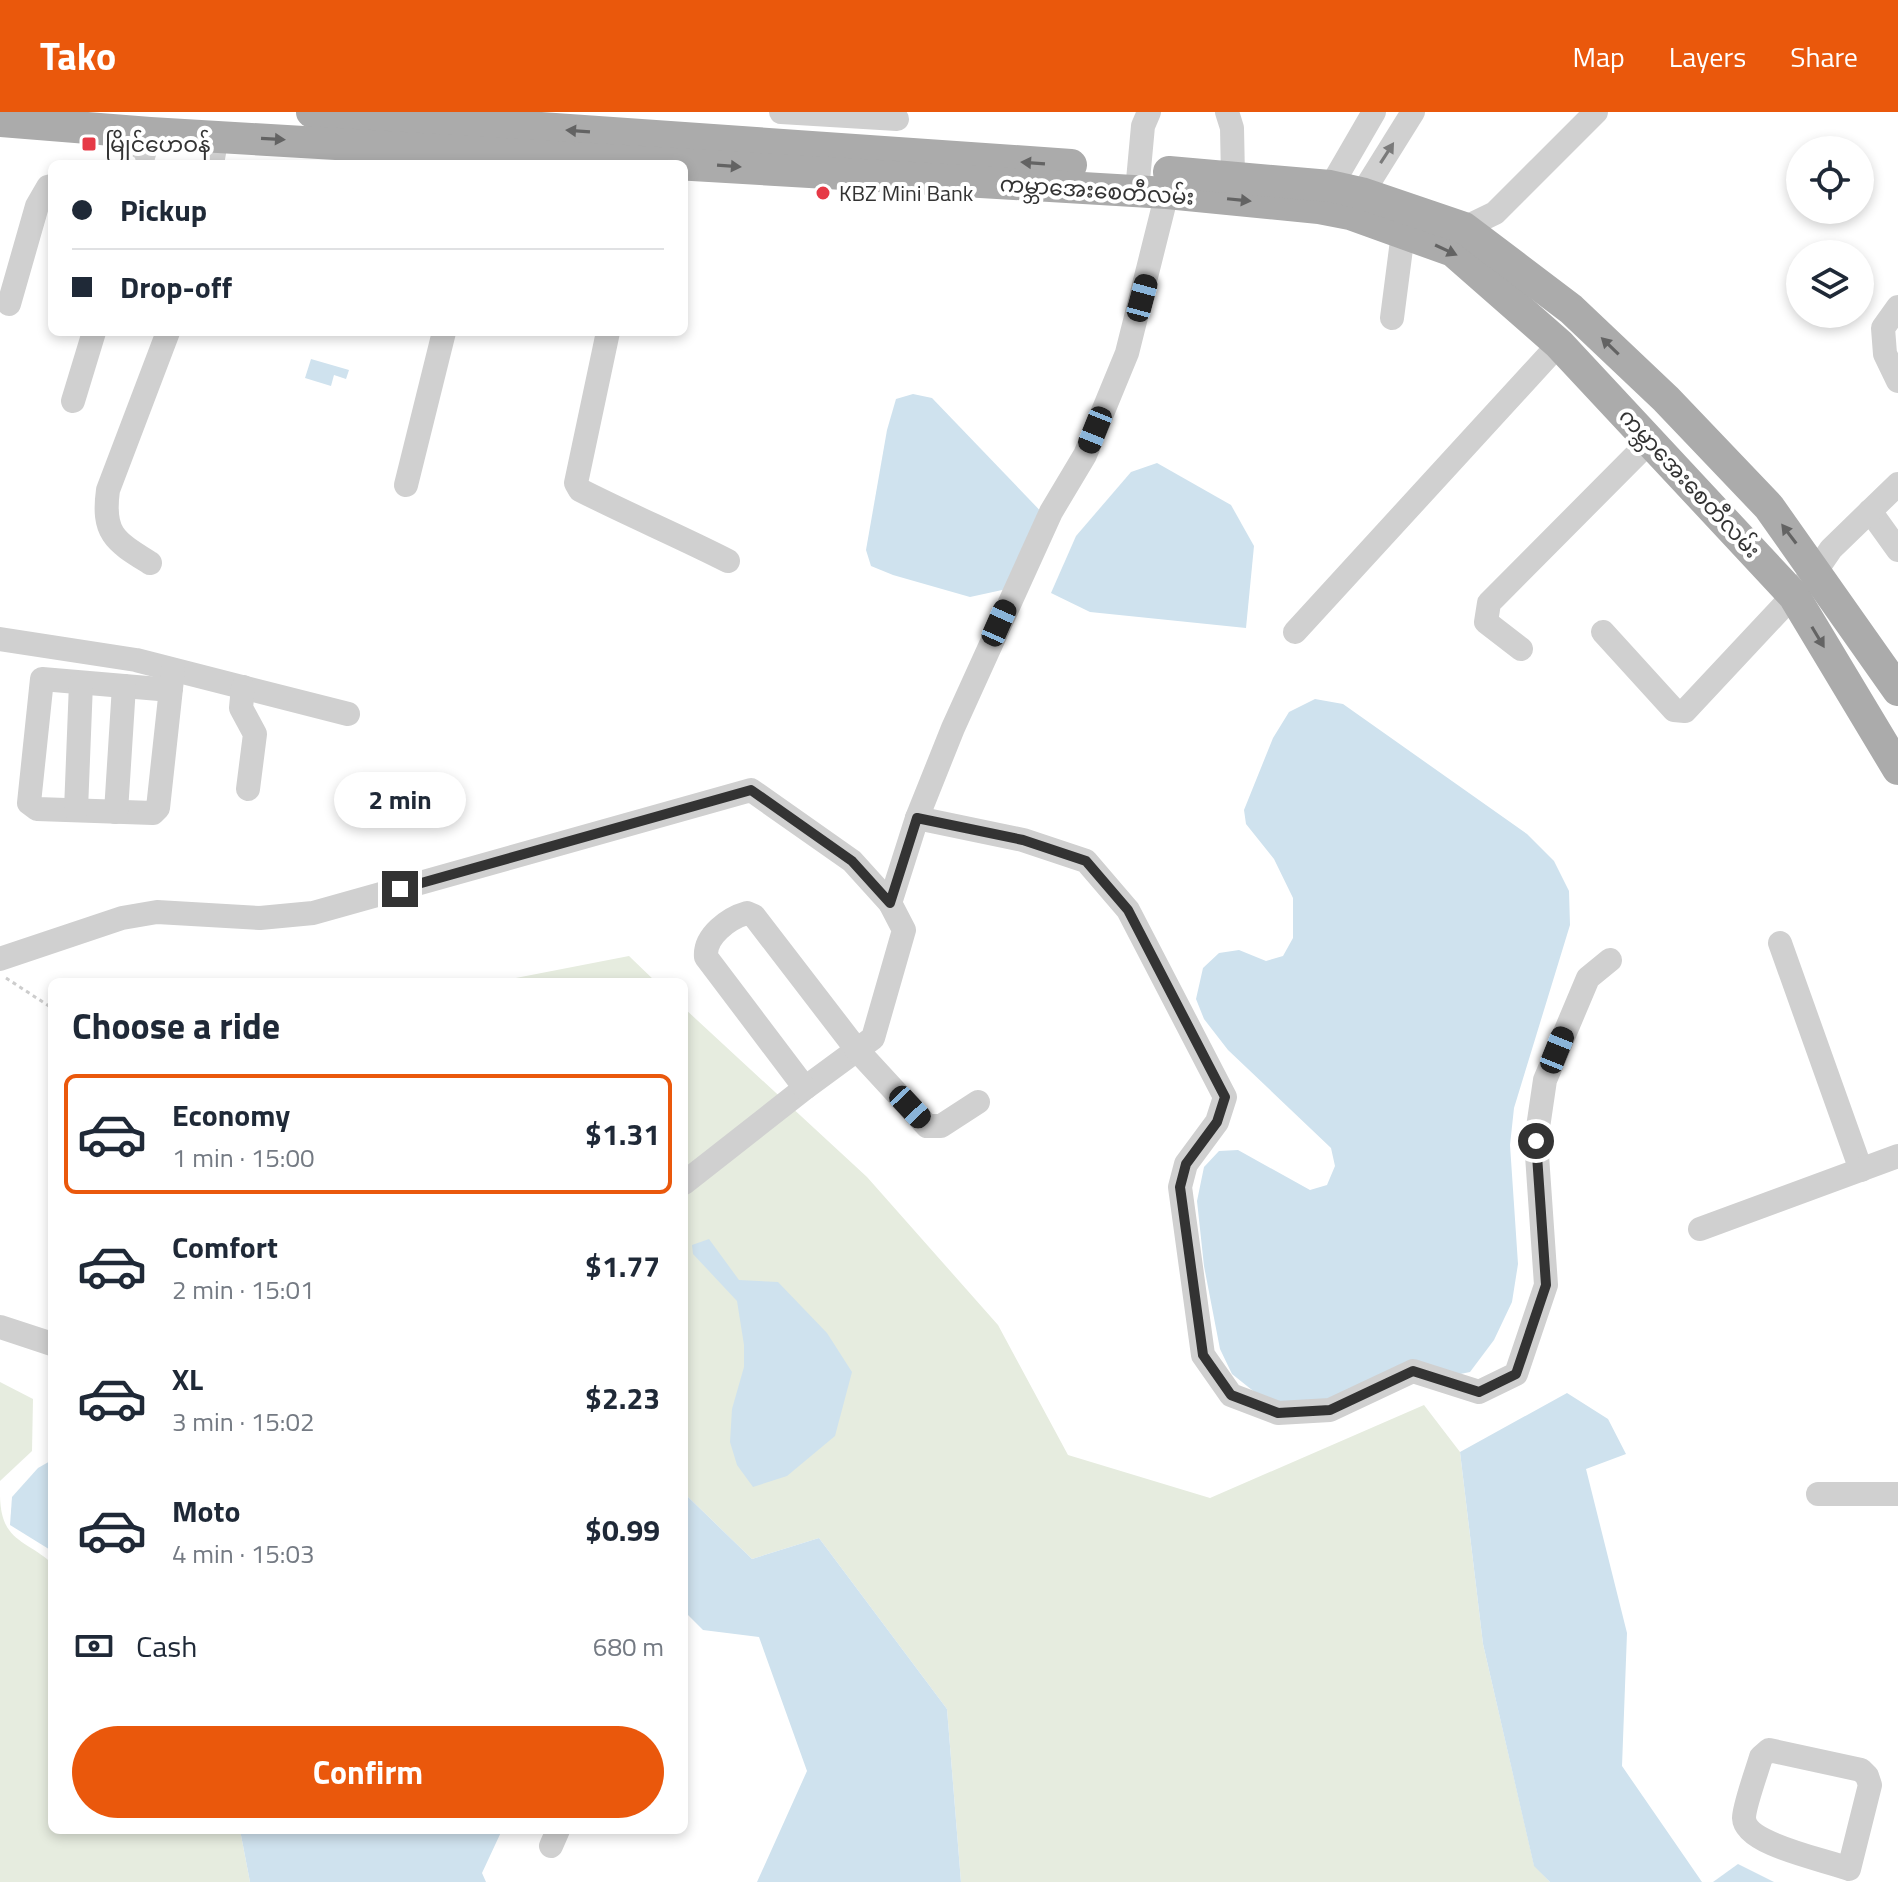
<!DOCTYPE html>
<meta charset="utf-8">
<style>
:root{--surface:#fff;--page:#f6f6f7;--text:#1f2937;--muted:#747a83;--line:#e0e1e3;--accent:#ea580c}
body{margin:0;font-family:"Titillium Web","Noto Sans Myanmar",sans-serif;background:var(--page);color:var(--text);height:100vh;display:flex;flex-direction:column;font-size:30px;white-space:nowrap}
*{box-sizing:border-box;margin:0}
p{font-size:26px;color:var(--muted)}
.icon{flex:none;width:44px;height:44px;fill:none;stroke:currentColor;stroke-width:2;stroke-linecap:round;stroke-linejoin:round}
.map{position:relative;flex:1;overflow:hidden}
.sheet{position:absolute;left:48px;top:866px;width:640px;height:856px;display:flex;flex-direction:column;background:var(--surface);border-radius:12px;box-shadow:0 4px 12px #0003}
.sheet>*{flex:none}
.banner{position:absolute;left:48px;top:48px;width:640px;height:176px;border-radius:12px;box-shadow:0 4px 12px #0003;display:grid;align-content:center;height:176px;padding:0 24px;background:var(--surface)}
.tools{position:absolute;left:1786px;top:24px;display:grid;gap:16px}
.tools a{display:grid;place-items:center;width:88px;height:88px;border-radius:50%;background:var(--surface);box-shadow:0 4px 12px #0003;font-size:40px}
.end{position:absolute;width:36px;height:36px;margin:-18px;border:10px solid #333;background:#fff;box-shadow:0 0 0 4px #fff}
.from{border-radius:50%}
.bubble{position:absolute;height:56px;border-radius:28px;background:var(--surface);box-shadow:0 4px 12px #0003;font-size:26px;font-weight:700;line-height:56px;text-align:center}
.car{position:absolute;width:24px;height:48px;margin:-24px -12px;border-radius:10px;box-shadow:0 0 6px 2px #0007;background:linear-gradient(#222 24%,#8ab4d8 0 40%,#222 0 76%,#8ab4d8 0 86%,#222 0)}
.banner b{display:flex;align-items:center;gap:28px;height:76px;font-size:30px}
.banner b+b{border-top:2px solid var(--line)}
.banner i{width:20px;height:20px;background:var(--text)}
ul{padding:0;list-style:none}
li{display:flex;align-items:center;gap:24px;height:120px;margin:0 16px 12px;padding:0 8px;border:4px solid transparent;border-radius:12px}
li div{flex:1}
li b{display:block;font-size:30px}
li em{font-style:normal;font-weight:700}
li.selected{border-color:var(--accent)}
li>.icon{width:72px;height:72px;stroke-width:1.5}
h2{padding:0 24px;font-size:36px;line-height:96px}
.pay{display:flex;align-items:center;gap:20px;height:88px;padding:0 24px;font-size:30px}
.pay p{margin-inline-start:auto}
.primary-button{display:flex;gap:16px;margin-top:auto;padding:16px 24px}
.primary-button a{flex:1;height:92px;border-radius:48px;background:var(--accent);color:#fff;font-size:32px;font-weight:700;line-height:92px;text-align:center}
header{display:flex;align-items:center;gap:48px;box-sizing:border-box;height:112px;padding:0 40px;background:var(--accent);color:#fff}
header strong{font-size:38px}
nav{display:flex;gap:44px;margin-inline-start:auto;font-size:28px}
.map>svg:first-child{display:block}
</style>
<header>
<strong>Tako</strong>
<nav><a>Map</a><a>Layers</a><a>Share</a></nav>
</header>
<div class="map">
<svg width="1898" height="1770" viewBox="0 0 1898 1770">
<rect width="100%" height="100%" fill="#fff"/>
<g fill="#e6ecdf">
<path d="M629,844L656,870H495Z"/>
<path d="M684,896L867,1065L998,1213L1068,1343L1210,1386L1424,1293L1460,1340L1483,1532L1534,1753L1550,1770H961L947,1597L819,1426L752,1447L684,1381Z"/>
<path d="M0,1270L33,1287L32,1339L0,1369Z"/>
<path d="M0,1384C1,1429 24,1427 52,1451V1718H240L250,1770H0Z"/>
</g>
<g fill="#cfe2ee">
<path d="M311,247L349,258L346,267L334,263L331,274L305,266Z"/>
<path d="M913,282L932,286L1051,410L1016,475L970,485L893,463L871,454L866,438L887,318L896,287Z"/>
<path d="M1157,351L1231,393L1254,434L1246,516L1090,500L1051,481L1076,424L1131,360Z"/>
<path d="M1315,587L1343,592L1527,722L1554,749L1569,779L1570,813L1514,996L1510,1033L1518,1152L1512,1190L1494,1228L1470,1260L1300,1295L1262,1286L1232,1262L1220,1237L1204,1154L1197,1089L1204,1055L1219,1039L1238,1038L1310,1078L1327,1073L1335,1054L1331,1036L1228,938L1204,907L1196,887L1203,856L1219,841L1239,838L1266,849L1283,844L1293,826V786L1274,747L1246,712L1244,698L1273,626L1289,600Z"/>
<path d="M709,1127L739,1168L778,1170L827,1221L852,1260L835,1324L787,1364L753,1375L737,1353L730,1330L732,1297L744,1255V1233L737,1189L693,1142L692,1133Z"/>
<path d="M1567,1281L1608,1307L1626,1342L1586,1357L1627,1521L1622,1654L1702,1770H1550L1534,1754L1483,1532L1460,1340Z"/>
<path d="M52,1348V1439L10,1413L12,1385L38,1356Z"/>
<path d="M684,1381L752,1447L819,1426L947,1597L961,1770H757L807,1659L759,1525L703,1518L684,1499Z"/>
<path d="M240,1718H502L482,1761L486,1770H250Z"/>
<path d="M1738,1752L1774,1770H1713Z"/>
</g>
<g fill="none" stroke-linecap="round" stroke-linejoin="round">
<path stroke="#cdcdcd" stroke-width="3" stroke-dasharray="4 4" stroke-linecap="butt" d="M6,866L52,896"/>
<g stroke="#d0d0d0" stroke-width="24">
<path d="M781,0L897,7"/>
<path d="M1227,0L1232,16L1233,65"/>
<path d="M141,52L150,21"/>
<path d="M212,52L217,24"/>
<path d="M1137,79L1143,14L1149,0"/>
<path d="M1323,88L1374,0"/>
<path d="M1355,93L1413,0"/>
<path d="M1464,116L1495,101L1596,0"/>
<path d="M9,192L37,94L48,75L52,74"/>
<path d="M1898,195L1883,216L1885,242L1898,269"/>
<path d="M1392,206L1403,121"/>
<path d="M608,220L576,371L580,378C629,403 679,424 728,449"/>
<path d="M73,289L94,220"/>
<path d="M406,373L444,220"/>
<path d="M1870,399L1898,438"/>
<path d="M150,451C115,429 102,422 108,378L168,220"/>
<path d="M1295,520L1559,232"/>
<path d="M1603,520L1674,598L1685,599L1816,459L1831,437L1898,372"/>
<path d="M0,527L136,548L348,602"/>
<path d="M1521,537L1486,510L1489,491L1651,328"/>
<path d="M243,575L241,596L255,622L248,677"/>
<path d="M171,578L42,567L29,691L37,697L153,701L158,696L173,558"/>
<path d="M76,698L81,571"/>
<path d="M116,700L124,574"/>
<path d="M917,706L1023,728L1086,749L1128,798L1225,985L1217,1010L1186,1052L1180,1075L1203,1243L1231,1283L1278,1301L1330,1298L1413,1259L1479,1280L1516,1262L1546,1173L1536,1029L1545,968L1588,866L1610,848"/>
<path d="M890,791L917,706L953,616L1051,400L1085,343L1127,241L1167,81"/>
<path d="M1780,831L1861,1058"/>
<path d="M0,847L122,806L157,800L260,806L313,801L751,678L852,749L890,791L904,818L873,926L805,976L684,1071"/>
<path d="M805,976L706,845C704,824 729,806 747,801L754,804L857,938L927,1014H941L978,990"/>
<path d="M1700,1117L1898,1044"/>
<path d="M0,1215L52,1232"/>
<path d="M1818,1382H1898"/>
<path d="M1769,1638L1861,1658L1867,1664L1870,1673L1849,1757C1827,1748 1745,1733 1744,1706C1744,1694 1757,1659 1761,1645Z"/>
<path d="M551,1734L558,1718"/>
</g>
<g stroke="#ababab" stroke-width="32">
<path d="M312,0L1071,53"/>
<path d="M0,9L150,21L1167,81L1319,96L1350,102L1453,139L1559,232L1794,484L1898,657"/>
<path d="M1169,60L1330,74L1361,81L1464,116L1571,197L1666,287L1769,395L1898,578"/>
</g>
</g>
<defs><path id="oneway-solid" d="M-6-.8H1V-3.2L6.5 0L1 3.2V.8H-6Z" transform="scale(2)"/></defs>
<g fill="#636363">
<use href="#oneway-solid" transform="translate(578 19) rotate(-176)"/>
<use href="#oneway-solid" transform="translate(273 27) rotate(3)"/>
<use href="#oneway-solid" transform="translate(1033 51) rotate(-176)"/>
<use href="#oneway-solid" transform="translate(729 54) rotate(4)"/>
<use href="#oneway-solid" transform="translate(1239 88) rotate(6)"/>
<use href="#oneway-solid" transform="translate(1446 138) rotate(25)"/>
<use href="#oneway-solid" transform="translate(1610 234) rotate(-136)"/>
<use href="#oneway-solid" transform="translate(1789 422) rotate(-127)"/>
<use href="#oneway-solid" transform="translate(1818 525) rotate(59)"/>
</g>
<use fill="#7a7a7a" href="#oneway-solid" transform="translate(1387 41) rotate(-57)"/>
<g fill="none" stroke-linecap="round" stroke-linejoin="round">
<path stroke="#333" stroke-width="10" d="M400,777L751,678L852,749L890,791L917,706L1023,728L1086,749L1128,798L1225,985L1217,1010L1186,1052L1180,1075L1203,1243L1231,1283L1278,1301L1330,1298L1413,1259L1479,1280L1516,1262L1546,1173L1536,1029"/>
</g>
<g fill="#e63946" stroke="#fff" stroke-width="3">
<rect x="81" y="24" width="16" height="16" rx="4"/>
<circle cx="823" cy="81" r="8"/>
</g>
<g text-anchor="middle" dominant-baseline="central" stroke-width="8" stroke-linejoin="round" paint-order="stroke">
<g font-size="22" fill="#333" stroke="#fff" text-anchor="start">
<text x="105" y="32">မြိုင်ဟေဝန်</text>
<text x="839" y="81">KBZ Mini Bank</text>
</g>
<g font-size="22" fill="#333" stroke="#fff">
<text transform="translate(1097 78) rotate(4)">ကမ္ဘာအေးစေတီလမ်း</text>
<text transform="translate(1690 371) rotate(47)">ကမ္ဘာအေးစေတီလမ်း</text>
</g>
</g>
</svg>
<div class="tools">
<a><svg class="icon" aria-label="locate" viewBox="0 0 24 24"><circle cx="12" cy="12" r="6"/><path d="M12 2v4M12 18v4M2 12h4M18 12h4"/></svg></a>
<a><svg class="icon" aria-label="layers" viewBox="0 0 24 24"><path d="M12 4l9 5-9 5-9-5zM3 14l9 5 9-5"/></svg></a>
</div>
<i class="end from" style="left:1536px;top:1029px"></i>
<i class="end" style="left:400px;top:777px"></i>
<div class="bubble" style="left:334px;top:660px;width:132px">2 min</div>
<i class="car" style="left:1142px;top:186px;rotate:15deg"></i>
<i class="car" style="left:1095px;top:318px;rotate:202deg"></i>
<i class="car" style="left:999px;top:511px;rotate:24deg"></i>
<i class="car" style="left:1557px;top:938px;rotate:22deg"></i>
<i class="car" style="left:910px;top:995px;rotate:137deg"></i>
<div class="banner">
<b><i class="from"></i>Pickup</b>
<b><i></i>Drop-off</b>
</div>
<section class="sheet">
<h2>Choose a ride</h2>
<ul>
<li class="selected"><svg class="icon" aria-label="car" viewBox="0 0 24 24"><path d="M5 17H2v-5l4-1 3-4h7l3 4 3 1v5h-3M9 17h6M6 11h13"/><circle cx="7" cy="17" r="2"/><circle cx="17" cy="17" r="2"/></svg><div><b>Economy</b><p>1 min · 15:00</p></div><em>$1.31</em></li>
<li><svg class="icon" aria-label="car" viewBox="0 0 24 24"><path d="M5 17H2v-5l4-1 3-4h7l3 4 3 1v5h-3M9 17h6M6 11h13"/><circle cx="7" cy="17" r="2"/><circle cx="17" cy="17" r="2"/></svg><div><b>Comfort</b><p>2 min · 15:01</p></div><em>$1.77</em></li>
<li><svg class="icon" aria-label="car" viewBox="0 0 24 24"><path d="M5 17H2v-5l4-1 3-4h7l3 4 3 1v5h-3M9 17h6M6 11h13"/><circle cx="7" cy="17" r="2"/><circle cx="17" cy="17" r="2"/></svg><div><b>XL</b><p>3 min · 15:02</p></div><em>$2.23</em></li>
<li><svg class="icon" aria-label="car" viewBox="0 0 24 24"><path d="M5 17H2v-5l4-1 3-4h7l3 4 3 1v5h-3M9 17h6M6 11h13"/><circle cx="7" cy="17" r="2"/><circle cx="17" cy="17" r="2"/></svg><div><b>Moto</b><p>4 min · 15:03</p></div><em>$0.99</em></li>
</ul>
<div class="pay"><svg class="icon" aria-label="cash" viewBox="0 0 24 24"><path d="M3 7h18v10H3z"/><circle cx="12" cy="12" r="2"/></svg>Cash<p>680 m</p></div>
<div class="primary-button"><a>Confirm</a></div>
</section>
</div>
